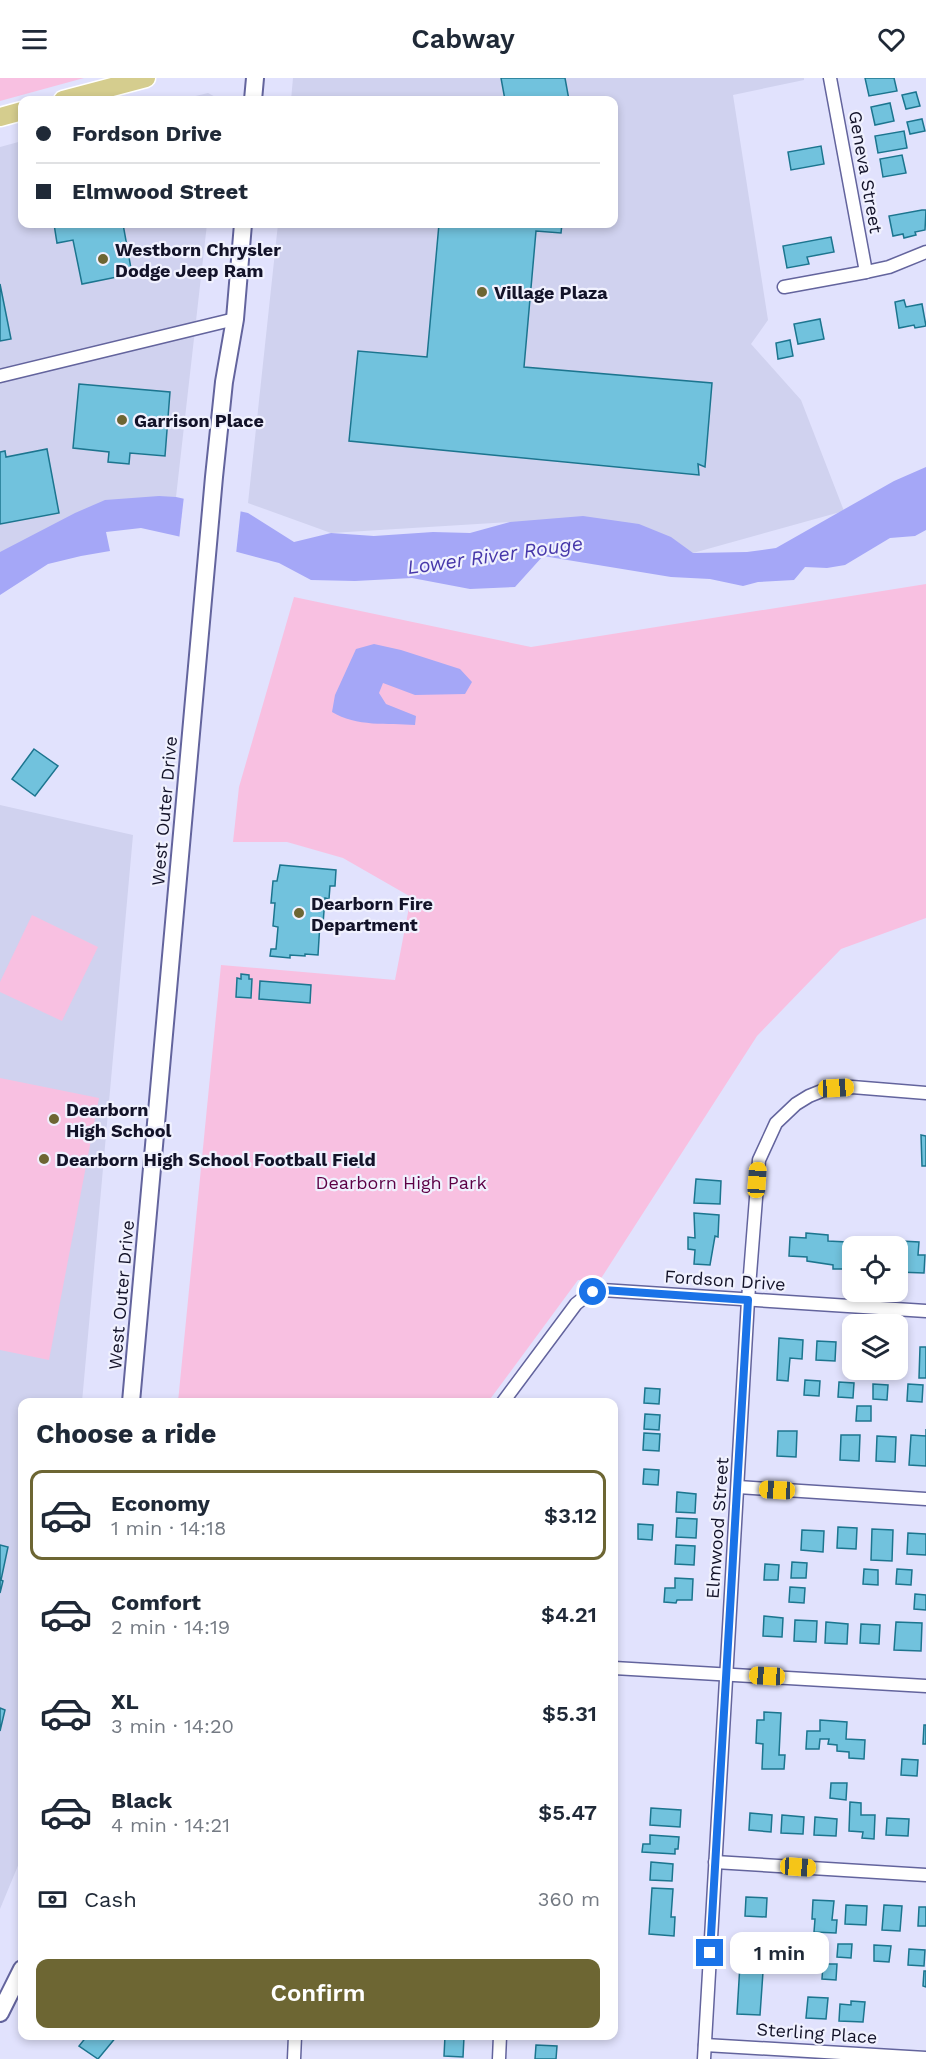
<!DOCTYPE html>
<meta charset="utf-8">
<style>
:root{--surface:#fff;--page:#f6f6f7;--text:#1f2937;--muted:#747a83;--line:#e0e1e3;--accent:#6d6633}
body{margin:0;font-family:"Work Sans",sans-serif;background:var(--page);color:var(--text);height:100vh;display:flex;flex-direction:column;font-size:22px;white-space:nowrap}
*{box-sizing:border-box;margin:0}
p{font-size:20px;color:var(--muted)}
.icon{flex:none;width:33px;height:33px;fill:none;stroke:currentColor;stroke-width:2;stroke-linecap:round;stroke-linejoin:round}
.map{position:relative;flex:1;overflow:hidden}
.details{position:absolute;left:18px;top:1320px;width:600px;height:642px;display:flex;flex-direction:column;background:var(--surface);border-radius:12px;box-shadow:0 3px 9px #0003}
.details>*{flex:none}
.banner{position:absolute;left:18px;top:18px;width:600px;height:132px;border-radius:12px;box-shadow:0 3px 9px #0003;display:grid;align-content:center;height:132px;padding:0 18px;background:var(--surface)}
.tools{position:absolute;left:842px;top:1158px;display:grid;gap:12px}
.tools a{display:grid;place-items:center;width:66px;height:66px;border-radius:12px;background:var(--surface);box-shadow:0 3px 9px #0003;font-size:30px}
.end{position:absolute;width:27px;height:27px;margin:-14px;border:8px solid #1a73e8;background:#fff;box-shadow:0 0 0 3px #fff}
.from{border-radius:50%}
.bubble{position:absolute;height:42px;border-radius:12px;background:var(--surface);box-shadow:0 3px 9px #0003;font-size:20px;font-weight:600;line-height:42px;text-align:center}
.car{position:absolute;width:18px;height:36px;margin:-18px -9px;border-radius:8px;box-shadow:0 0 4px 2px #0007;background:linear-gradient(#f5c518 24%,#345 0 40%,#f5c518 0 76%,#345 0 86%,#f5c518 0)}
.banner b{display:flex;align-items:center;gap:21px;height:57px;font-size:22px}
.banner b+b{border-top:2px solid var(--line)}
.banner i{width:15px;height:15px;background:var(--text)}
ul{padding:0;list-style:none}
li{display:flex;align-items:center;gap:18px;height:90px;margin:0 12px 9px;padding:0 6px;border:3px solid transparent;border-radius:12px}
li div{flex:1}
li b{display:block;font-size:22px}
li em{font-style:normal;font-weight:600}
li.selected{border-color:var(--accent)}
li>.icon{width:54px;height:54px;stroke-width:1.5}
h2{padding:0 18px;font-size:27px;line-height:72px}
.pay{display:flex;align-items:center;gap:15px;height:66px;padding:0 18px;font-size:22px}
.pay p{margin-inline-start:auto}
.action{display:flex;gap:12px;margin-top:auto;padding:12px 18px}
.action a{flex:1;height:69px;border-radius:12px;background:var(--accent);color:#fff;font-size:24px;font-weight:600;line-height:69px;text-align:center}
header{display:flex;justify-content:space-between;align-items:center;height:78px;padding:0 18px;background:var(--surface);font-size:27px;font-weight:600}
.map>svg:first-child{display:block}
</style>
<header><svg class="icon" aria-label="menu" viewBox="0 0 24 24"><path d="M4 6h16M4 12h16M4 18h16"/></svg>Cabway<svg class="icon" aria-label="heart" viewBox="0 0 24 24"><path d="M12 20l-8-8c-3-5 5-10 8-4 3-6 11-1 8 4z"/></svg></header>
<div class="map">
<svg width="926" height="1981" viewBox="0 0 926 1981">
<rect width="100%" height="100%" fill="#e1e2fd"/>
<g fill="#d0d2ef">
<path d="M293,0H804V2L733,17L768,242L751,266L801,322L844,433L693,475L510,444L331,455L248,425L278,146H614V22H291Z"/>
<path d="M208,15L221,22H179Z"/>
<path d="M22,63V146H207L176,419L0,490V69Z"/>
<path d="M0,727L133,757L82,1324H22V1778L0,1831Z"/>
</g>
<g fill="#f8c0e1">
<path d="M0,0H84L0,23Z"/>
<path d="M926,506V840L841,871L757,958L600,1202H578L488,1324H178L221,887L395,902L411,819L343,780L287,764H233L239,709L294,519L531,569Z"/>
<path d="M32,837L98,869L62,943L0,914V904Z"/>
<path d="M0,1000L99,1020L49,1282L0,1272Z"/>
</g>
<g fill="#a5a7f7">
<path d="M926,389V452L915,458L890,460L845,487L827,490L805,489L794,502L758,504L743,508L710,501L671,499L543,478L515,509L470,511L412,500L355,503L311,502L279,485L177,458L141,450L106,454L110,473L81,478L48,486L0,517V474L75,435L105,422L159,418L176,419L248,435L294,464L331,455L374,458L433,454L470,455L510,444L583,438L639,446L671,459L693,475L747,474L776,470L894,403Z"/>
<path d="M374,566L401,572L460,591L472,604L465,616L415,617L383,605L379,615L386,626L416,638L415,647C388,645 356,649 332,634L335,617L356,571Z"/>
</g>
<path fill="#e1e2fd" d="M184,418L241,430L236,476L179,462Z"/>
<g fill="#71c2dd" stroke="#1c758f" stroke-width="1.5">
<path d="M501,0H565L569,22H505Z"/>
<path d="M865,0H894L897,13L869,18Z"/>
<path d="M916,14L920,28L906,31L902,17Z"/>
<path d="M890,25L894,43L875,47L871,29Z"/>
<path d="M922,41L925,53L910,56L907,44Z"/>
<path d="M904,53L907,70L878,75L875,58Z"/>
<path d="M821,68L824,86L791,92L788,74Z"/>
<path d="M902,77L906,95L883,99L880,81Z"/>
<path d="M922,132H926L925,152L915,154L916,157L904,160L903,156L893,158L889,138Z"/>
<path d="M54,146H123L132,196L82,206L73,162L57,165Z"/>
<path d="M439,146H562L561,155L536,153L524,289L712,305L705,389L698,386L699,397L349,363L358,273L427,279Z"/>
<path d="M831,159L834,174L807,179L809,186L787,190L783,168Z"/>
<path d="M0,206L11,261L0,263Z"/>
<path d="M904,222L906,229L922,226L926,248L915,250L914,247L899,250L895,224Z"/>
<path d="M820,241L824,261L798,266L794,246Z"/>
<path d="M790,262L793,278L778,281L776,265Z"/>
<path d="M79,306L170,314L165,378L130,375L129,386L108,384L109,374L73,370Z"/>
<path d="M47,371L59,435L0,446V374L5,373L6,379Z"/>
<path d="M34,671L58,688L35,718L12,701Z"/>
<path d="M280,787L336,792L335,808H330L329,821L325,820L323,846L320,845L318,877L305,876V878L290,877V880L270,878L271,871H276L278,849L273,848L275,825H271L273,803H277Z"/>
<path d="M241,896L249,897V901H252L251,920L236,919L237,900L241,901Z"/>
<path d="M260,903L311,907L310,925L259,921Z"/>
<path d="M921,1057L926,1058V1088H922Z"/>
<path d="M351,1080L360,1081V1089L350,1088Z"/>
<path d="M696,1101L721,1103L720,1126L694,1125Z"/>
<path d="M694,1135L719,1137L718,1159L715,1158L710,1187L694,1186L695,1172L688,1171V1159L695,1160Z"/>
<path d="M806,1155L828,1157V1163L847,1164L846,1191H833V1187L807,1183V1179L789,1178L790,1159L806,1160Z"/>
<path d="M901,1163L919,1164L918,1177H925L924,1195L897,1194L898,1174H901Z"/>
<path d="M779,1260L803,1262L802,1281L790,1280L788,1303L777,1302Z"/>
<path d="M817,1263L836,1264L835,1283L816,1282Z"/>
<path d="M848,1265H852V1289H847Z"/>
<path d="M897,1267L904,1268L903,1291H897Z"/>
<path d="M920,1269H926V1300H919Z"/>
<path d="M805,1302L820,1303L819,1318L804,1317Z"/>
<path d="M839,1304L854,1305L853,1320L838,1319Z"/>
<path d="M873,1306L888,1307L887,1322L873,1321Z"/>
<path d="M908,1306L923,1307L922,1324L907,1323Z"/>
<path d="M645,1310L660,1311L659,1326L644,1325Z"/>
<path d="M857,1328H871V1343H856Z"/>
<path d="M645,1336L660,1337L659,1352L644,1351Z"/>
<path d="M926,1351V1388L909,1387L911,1357L926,1358Z"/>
<path d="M778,1353H797L796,1379L777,1378Z"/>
<path d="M644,1355L660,1356L659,1373L643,1372Z"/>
<path d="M841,1357H860L859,1383L840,1382Z"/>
<path d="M877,1358L896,1359L895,1384L876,1383Z"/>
<path d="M644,1391L659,1392L658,1407L643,1406Z"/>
<path d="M677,1414L696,1416L695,1435L676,1434Z"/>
<path d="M677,1440L697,1441L696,1460L676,1459Z"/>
<path d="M638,1446L653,1447L652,1462L638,1461Z"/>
<path d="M838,1449L857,1450L856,1471L837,1470Z"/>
<path d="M872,1451L893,1452L892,1483L871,1482Z"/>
<path d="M802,1452L824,1453L823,1474L801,1472Z"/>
<path d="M908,1455L926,1456V1477L907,1476Z"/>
<path d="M0,1467L8,1469L1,1502L3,1503L0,1515Z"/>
<path d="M676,1467L695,1468L694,1487L675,1486Z"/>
<path d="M792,1484L807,1485L806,1500H791Z"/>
<path d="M765,1486L779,1487L778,1502H764Z"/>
<path d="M864,1491L878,1492V1507L863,1506Z"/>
<path d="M897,1491L912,1492L911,1507L896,1506Z"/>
<path d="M675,1500L693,1501L692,1522H677L676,1525L664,1524L665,1510H675Z"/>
<path d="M790,1509L805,1510L804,1525L789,1524Z"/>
<path d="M915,1516L926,1517V1532L914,1531Z"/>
<path d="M764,1538L783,1540L782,1559L763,1558Z"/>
<path d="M795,1542L817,1543L816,1564L794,1563Z"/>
<path d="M826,1544L848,1546L847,1566L825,1565Z"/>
<path d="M896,1544L922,1545L921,1573L894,1572Z"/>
<path d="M861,1546L880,1547L879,1566L860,1565Z"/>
<path d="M0,1630L5,1632L0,1653Z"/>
<path d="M764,1634L781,1635L779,1677H785L784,1691H762L763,1666L756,1665L757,1642H764Z"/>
<path d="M820,1642L847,1644L846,1661L865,1662L864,1681L849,1680V1674L837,1673V1667L828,1666L829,1661H820L819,1671H806L807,1653H820Z"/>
<path d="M924,1647H926V1666H923Z"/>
<path d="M902,1681L918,1682L917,1698L901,1697Z"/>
<path d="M831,1705H847L846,1722L830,1720Z"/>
<path d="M850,1724L861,1725V1737H875L874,1761L862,1760L863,1754L849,1753Z"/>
<path d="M651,1730L681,1732L680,1749L650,1747Z"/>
<path d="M750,1735L772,1737L771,1754L749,1752Z"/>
<path d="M782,1737L804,1739L803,1756L781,1755Z"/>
<path d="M815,1739L837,1741L836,1758L814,1757Z"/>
<path d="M887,1740L909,1741L908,1758L886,1757Z"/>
<path d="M650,1757L679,1759L678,1771H675V1776L642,1774L643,1766H650Z"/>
<path d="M651,1784L673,1786L672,1803L650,1802Z"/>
<path d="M652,1810L673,1811L671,1839H675L674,1858L649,1856Z"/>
<path d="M746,1819L767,1820L766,1839L745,1838Z"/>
<path d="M813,1822L834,1823L832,1842H837L836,1855L814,1854L815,1841H812Z"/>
<path d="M846,1827L867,1828L866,1847L845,1846Z"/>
<path d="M884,1827L902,1828L900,1853L882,1852Z"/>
<path d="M919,1829H926V1848H918Z"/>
<path d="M804,1861L822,1862L821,1878L803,1877Z"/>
<path d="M838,1866H852L851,1880L837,1879Z"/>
<path d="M874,1867L891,1868L889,1884L874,1883Z"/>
<path d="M909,1871L925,1872L924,1888L908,1887Z"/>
<path d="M740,1886L757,1887V1894H763L760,1937L737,1936Z"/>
<path d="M823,1886H837L836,1902L822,1901Z"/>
<path d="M924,1893H926V1909L923,1908Z"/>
<path d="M808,1919L828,1920L826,1941L806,1940Z"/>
<path d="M851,1923L865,1924L863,1944L839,1943L840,1926L851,1927Z"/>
<path d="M87,1958H117L98,1981L79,1968Z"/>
<path d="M445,1958L464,1959L463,1979L444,1978Z"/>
<path d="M538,1958H566V1961L538,1959Z"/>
<path d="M536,1967L557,1968L556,1981H535Z"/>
</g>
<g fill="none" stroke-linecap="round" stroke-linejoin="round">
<g stroke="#63649d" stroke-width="15">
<g id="street">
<path d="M830,0L866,194"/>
<path d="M784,209L866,194L889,189L926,174"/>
<path d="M0,298L235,241"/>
<path d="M503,1324L576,1226L586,1218L602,1212L926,1233"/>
<path d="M738,1409L926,1421"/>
<path d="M614,1590L926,1608"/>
<path d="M715,1784L926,1797"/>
<path d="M705,1967L926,1980"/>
<path d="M294,1981L295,1958"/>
<path d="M499,1981L500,1958"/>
<path d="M704,1981L748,1222L759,1082L776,1045L796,1026L809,1018L824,1012L852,1009L926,1015"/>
</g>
</g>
<g stroke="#63649d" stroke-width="20">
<g id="secondary">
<path d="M253,22L255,0"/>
<path d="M131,1324L214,399L224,304L235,241L243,146"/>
<path d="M0,1935L22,1891"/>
</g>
</g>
<g stroke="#fff" stroke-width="21">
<g id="primary">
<path d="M63,22L146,0"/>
<path d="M0,39L22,33"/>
</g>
</g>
<use href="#street" stroke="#fff" stroke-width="12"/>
<use href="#secondary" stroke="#fff" stroke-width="16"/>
<use href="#primary" stroke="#d5cd8e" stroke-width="18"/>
</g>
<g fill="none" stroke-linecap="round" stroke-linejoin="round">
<path stroke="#1a73e8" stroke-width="8" d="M593,1214L603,1212L748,1222L710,1875"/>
</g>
<g fill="#6d6633" stroke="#f0f1fe" stroke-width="2">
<circle cx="103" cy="181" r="6"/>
<circle cx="482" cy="214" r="6"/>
<circle cx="122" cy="342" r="6"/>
<circle cx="299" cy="835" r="6"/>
<circle cx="54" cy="1041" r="6"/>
<circle cx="44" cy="1081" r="6"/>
</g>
<g text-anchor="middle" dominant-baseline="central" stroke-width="4.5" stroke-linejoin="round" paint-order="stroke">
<g font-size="18" fill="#131329" stroke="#f0f1fe">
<text transform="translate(866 94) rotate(80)">Geneva Street</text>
<text transform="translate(164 733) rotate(-85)">West Outer Drive</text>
<text transform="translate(725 1202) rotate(4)">Fordson Drive</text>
<text transform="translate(121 1217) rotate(-85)">West Outer Drive</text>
<text transform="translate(717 1450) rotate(-86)">Elmwood Street</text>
<text transform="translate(817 1955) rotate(4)">Sterling Place</text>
</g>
<g font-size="18" font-weight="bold" fill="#131329" stroke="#f0f1fe" text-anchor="start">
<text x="115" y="171">Westborn Chrysler<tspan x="115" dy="21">Dodge Jeep Ram</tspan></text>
<text x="494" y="214">Village Plaza</text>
<text x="134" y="342">Garrison Place</text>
<text x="311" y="825">Dearborn Fire<tspan x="311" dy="21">Department</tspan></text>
<text x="66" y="1031">Dearborn<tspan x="66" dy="21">High School</tspan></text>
<text x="56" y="1081">Dearborn High School Football Field</text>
</g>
<g font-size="18" fill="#5c0045" stroke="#f0f1fe">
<text x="401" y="1104">Dearborn High Park</text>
</g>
<g font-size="20" font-style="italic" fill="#4738aa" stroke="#f0f1fe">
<text transform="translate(495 477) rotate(-8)">Lower River Rouge</text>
</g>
</g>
</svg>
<div class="tools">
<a><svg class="icon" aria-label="locate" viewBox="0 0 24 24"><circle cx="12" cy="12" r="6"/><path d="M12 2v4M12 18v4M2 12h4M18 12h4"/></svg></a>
<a><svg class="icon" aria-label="layers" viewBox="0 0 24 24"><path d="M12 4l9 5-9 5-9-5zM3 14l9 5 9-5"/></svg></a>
</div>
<i class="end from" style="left:593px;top:1214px"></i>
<i class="end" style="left:710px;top:1875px"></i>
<div class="bubble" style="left:730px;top:1854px;width:99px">1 min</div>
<i class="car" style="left:836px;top:1010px;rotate:87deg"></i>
<i class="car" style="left:757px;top:1102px;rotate:4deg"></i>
<i class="car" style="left:777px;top:1412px;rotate:273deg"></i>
<i class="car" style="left:767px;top:1598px;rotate:273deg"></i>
<i class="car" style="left:798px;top:1789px;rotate:94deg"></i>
<div class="banner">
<b><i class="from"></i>Fordson Drive</b>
<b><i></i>Elmwood Street</b>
</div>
<section class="details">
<h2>Choose a ride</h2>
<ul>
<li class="selected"><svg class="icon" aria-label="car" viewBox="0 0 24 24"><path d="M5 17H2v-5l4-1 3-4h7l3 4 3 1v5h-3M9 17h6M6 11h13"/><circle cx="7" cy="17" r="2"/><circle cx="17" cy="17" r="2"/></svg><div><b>Economy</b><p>1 min · 14:18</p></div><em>$3.12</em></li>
<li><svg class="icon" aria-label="car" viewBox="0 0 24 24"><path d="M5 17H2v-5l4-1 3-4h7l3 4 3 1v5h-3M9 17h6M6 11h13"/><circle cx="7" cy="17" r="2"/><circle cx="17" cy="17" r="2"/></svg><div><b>Comfort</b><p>2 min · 14:19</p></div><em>$4.21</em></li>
<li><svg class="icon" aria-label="car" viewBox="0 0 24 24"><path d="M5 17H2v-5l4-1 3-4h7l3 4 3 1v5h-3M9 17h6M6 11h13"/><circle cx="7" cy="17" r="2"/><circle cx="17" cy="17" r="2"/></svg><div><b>XL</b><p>3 min · 14:20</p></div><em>$5.31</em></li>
<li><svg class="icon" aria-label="car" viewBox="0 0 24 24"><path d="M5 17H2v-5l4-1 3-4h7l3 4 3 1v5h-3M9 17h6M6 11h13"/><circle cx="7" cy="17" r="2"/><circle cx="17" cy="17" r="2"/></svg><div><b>Black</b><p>4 min · 14:21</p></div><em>$5.47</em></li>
</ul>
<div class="pay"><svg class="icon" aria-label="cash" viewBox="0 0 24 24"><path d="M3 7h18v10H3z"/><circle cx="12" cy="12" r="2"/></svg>Cash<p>360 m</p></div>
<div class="action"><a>Confirm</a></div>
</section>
</div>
